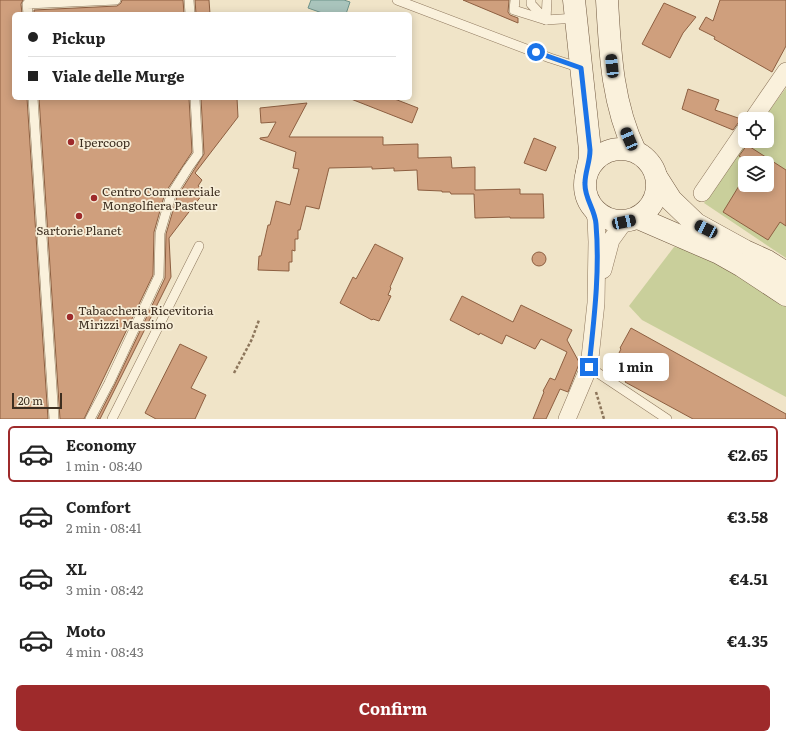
<!DOCTYPE html>
<meta charset="utf-8">
<style>
:root{--surface:#fff;--page:#f6f6f6;--text:#222;--muted:#767676;--line:#e0e0e0;--accent:#9e2a2b}
body{margin:0;font-family:Literata,serif;background:var(--page);color:var(--text);height:100vh;display:flex;flex-direction:column;font-size:15px;white-space:nowrap}
*{box-sizing:border-box;margin:0}
p{font-size:13px;color:var(--muted)}
.icon{flex:none;width:22px;height:22px;fill:none;stroke:currentColor;stroke-width:2;stroke-linecap:round;stroke-linejoin:round}
.map{position:relative;height:419px;overflow:hidden}
.panel{display:flex;flex-direction:column;background:var(--surface);flex:1}
.panel>*{flex:none}
.banner{position:absolute;left:12px;top:12px;width:400px;height:88px;border-radius:6px;box-shadow:0 2px 10px #0003;display:grid;align-content:center;height:88px;padding:0 16px;background:var(--surface)}
.controls{position:absolute;left:738px;top:112px;display:grid;gap:8px}
.controls a{display:grid;place-items:center;width:36px;height:36px;border-radius:6px;background:var(--surface);box-shadow:0 2px 10px #0003;font-size:20px}
.scale{position:absolute;left:12px;bottom:10px;width:50px;box-sizing:border-box;padding-left:4px;border:2px solid #3d2e20;border-top:0;font-size:11px;line-height:14px;white-space:nowrap;color:#3d2e20;-webkit-text-stroke:3px #f7eed8;paint-order:stroke}
.end{position:absolute;width:18px;height:18px;margin:-9px;border:5px solid #1a73e8;background:#fff;box-shadow:0 0 0 2px #fff}
.from{border-radius:50%}
.bubble{position:absolute;height:28px;border-radius:6px;background:var(--surface);box-shadow:0 2px 10px #0003;font-size:13px;font-weight:700;line-height:28px;text-align:center}
.car{position:absolute;width:12px;height:24px;margin:-12px -6px;border-radius:5px;box-shadow:0 0 3px 1px #0007;background:linear-gradient(#222 24%,#8ab4d8 0 40%,#222 0 76%,#8ab4d8 0 86%,#222 0)}
.banner b{display:flex;align-items:center;gap:14px;height:38px;font-size:15px}
.banner b+b{border-top:1px solid var(--line)}
.banner i{width:10px;height:10px;background:var(--text)}
ul{padding:7px 0 0;list-style:none}
li{display:flex;align-items:center;gap:12px;height:56px;margin:0 8px 6px;padding:0 8px;border:2px solid transparent;border-radius:6px}
li div{flex:1}
li b{display:block;font-size:15px}
li em{font-style:normal;font-weight:700}
li.selected{border-color:var(--accent)}
li>.icon{width:36px;height:36px;stroke-width:1.5}
.action{display:flex;gap:8px;margin-top:auto;padding:8px 16px}
.action a{flex:1;height:46px;border-radius:6px;background:var(--accent);color:#fff;font-size:16px;font-weight:700;line-height:46px;text-align:center}
.map>svg:first-child{display:block}
</style>
<div class="map">
<svg width="786" height="419" viewBox="0 0 786 419">
<rect width="100%" height="100%" fill="#f0e4c8"/>
<g fill="#c9cf9b" fill-rule="evenodd">
<path d="M786,88V258L704,203L746,141H767V119H763ZM745,163H767V185H745Z"/>
<path d="M674,247L698,250L786,307V397L642,320L629,306Z"/>
</g>
<path fill="#a9c4bc" stroke="#6f938a" d="M311,0H344L350,2L346,14H325L308,8Z"/>
<g fill="#cf9f7d" stroke="#8d5f41">
<path d="M0,0H23L21,4L22,14H14V98H27L48,419H0Z"/>
<path d="M122,0H183L184,14H34V10L117,6L121,3Z"/>
<path d="M195,0H209L210,14H196Z"/>
<path d="M463,0H509L508,12L510,15L518,18V23Z"/>
<path d="M720,0H786V46L772,72L714,39L715,37L699,29L706,17L713,21Z"/>
<path d="M664,3L696,17L683,33L670,58L642,44Z"/>
<path d="M688,89L719,100L715,110L741,119L733,130L682,109Z"/>
<path d="M39,98H189L192,152L165,193L154,232L153,275L84,419H60Z"/>
<path d="M201,98H237L238,117L195,173L202,180L198,186L205,191L169,238L171,277L100,419H97L114,386L165,278L166,234L177,197L204,154Z"/>
<path d="M351,98H392L418,108L412,123L351,99Z"/>
<path d="M307,103L289,137H383V145L418,144V158L451,157L452,168L475,167V190L520,189V194H543L544,218H510V217L475,218L474,194H451L450,192H442V191L418,190L417,170L394,171V168L372,169V167L329,168L319,209L306,206L300,230H298V239H295V251L292,250V262H289V271L258,270L259,256H261L268,225H270L276,201L290,205L299,169L293,168L296,152L260,139V138L268,137L276,122L261,123L260,108Z"/>
<path d="M534,138L556,147L546,171L524,163Z"/>
<path d="M747,145L786,170V226L780,222L768,240L723,212L745,176V185H767V163H750L739,156Z"/>
<path d="M375,244L403,258L390,287L391,288L388,295L391,296L379,321L373,319L372,320L340,303L353,277L356,279Z"/>
<circle cx="539" cy="259" r="7"/>
<path d="M462,296L513,322L521,305L572,330L567,340L579,362V364L568,392L560,389L546,419H533L544,392L543,391L550,378L555,380L567,352L541,339L535,349L506,335L502,344L480,333L479,335L450,320Z"/>
<path d="M631,328L786,414V419H693L625,382L628,377L611,369L621,349L620,348Z"/>
<path d="M180,344L207,357L191,388L206,395L195,419H156L145,413Z"/>
</g>
<g fill="none" stroke-linecap="round" stroke-linejoin="round">
<g stroke="#8d765c" stroke-width="10">
<g id="service">
<path d="M189,0L190,14"/>
<path d="M397,0L550,58L581,68"/>
<path d="M515,0L514,10L546,20L547,0"/>
<path d="M531,0V4L546,20L576,18"/>
<path d="M28,14L27,4L116,0"/>
<path d="M33,98L54,419"/>
<path d="M589,367L667,419"/>
<path d="M90,419L109,383L159,276L160,233L171,195L188,168L198,154L195,98"/>
<path d="M112,419L199,246"/>
</g>
</g>
<g stroke="#8d765c" stroke-width="18">
<g id="minor">
<path d="M753,119L786,71"/>
<path d="M702,193L745,130"/>
<path d="M603,270L611,240L624,222"/>
<path d="M567,419L589,367L596,303L597,242L596,218L591,205"/>
</g>
</g>
<g stroke="#6f573f" stroke-width="23">
<g id="secondary">
<path d="M574,0L590,150V158L587,171"/>
<path d="M607,0C610,52 612,103 635,151"/>
<circle cx="621" cy="185" r="36"/>
<path d="M657,178L671,200L696,224L745,251L767,261L786,273"/>
<path d="M638,218L719,253L742,266L786,295"/>
</g>
</g>
<g stroke="#8d765c" stroke-width="2.5" stroke-dasharray="3 2" stroke-linecap="butt">
<path d="M234,373L252,339L259,320"/>
<path d="M596,392L604,419"/>
</g>
<use href="#service" stroke="#faf1dc" stroke-width="9"/>
<use href="#minor" stroke="#faf1dc" stroke-width="17"/>
<use href="#secondary" stroke="#faf1dc" stroke-width="22"/>
</g>
<g fill="none" stroke-linecap="round" stroke-linejoin="round">
<path stroke="#1a73e8" stroke-width="5" d="M536,52L581,68L590,150C590,162 585,172 585,183C584,198 595,209 596,224C600,272 594,319 589,367"/>
</g>
<g fill="#9e2a2b" stroke="#f7eed8" stroke-width="1.5">
<circle cx="71" cy="142" r="4"/>
<circle cx="94" cy="198" r="4"/>
<circle cx="79" cy="216" r="4"/>
<circle cx="70" cy="317" r="4"/>
</g>
<g text-anchor="middle" dominant-baseline="central" stroke-width="3.5" stroke-linejoin="round" paint-order="stroke">
<g font-size="12" fill="#3d2e20" stroke="#f7eed8" text-anchor="start">
<text x="79" y="142">Ipercoop</text>
<text x="102" y="191">Centro Commerciale<tspan x="102" dy="14">Mongolfiera Pasteur</tspan></text>
<text x="79" y="230" text-anchor="middle">Sartorie Planet</text>
<text x="78" y="310">Tabaccheria Ricevitoria<tspan x="78" dy="14">Mirizzi Massimo</tspan></text>
</g>
</g>
</svg>
<div class="controls">
<a><svg class="icon" aria-label="locate" viewBox="0 0 24 24"><circle cx="12" cy="12" r="6"/><path d="M12 2v4M12 18v4M2 12h4M18 12h4"/></svg></a>
<a><svg class="icon" aria-label="layers" viewBox="0 0 24 24"><path d="M12 4l9 5-9 5-9-5zM3 14l9 5 9-5"/></svg></a>
</div>
<div class="scale">20 m</div>
<i class="end from" style="left:536px;top:52px"></i>
<i class="end" style="left:589px;top:367px"></i>
<div class="bubble" style="left:603px;top:353px;width:66px">1 min</div>
<i class="car" style="left:612px;top:66px;rotate:354deg"></i>
<i class="car" style="left:629px;top:139px;rotate:337deg"></i>
<i class="car" style="left:624px;top:222px;rotate:78deg"></i>
<i class="car" style="left:706px;top:229px;rotate:297deg"></i>
<div class="banner">
<b><i class="from"></i>Pickup</b>
<b><i></i>Viale delle Murge</b>
</div>
</div>
<section class="panel">
<ul>
<li class="selected"><svg class="icon" aria-label="car" viewBox="0 0 24 24"><path d="M5 17H2v-5l4-1 3-4h7l3 4 3 1v5h-3M9 17h6M6 11h13"/><circle cx="7" cy="17" r="2"/><circle cx="17" cy="17" r="2"/></svg><div><b>Economy</b><p>1 min · 08:40</p></div><em>€2.65</em></li>
<li><svg class="icon" aria-label="car" viewBox="0 0 24 24"><path d="M5 17H2v-5l4-1 3-4h7l3 4 3 1v5h-3M9 17h6M6 11h13"/><circle cx="7" cy="17" r="2"/><circle cx="17" cy="17" r="2"/></svg><div><b>Comfort</b><p>2 min · 08:41</p></div><em>€3.58</em></li>
<li><svg class="icon" aria-label="car" viewBox="0 0 24 24"><path d="M5 17H2v-5l4-1 3-4h7l3 4 3 1v5h-3M9 17h6M6 11h13"/><circle cx="7" cy="17" r="2"/><circle cx="17" cy="17" r="2"/></svg><div><b>XL</b><p>3 min · 08:42</p></div><em>€4.51</em></li>
<li><svg class="icon" aria-label="car" viewBox="0 0 24 24"><path d="M5 17H2v-5l4-1 3-4h7l3 4 3 1v5h-3M9 17h6M6 11h13"/><circle cx="7" cy="17" r="2"/><circle cx="17" cy="17" r="2"/></svg><div><b>Moto</b><p>4 min · 08:43</p></div><em>€4.35</em></li>
</ul>
<div class="action"><a>Confirm</a></div>
</section>
